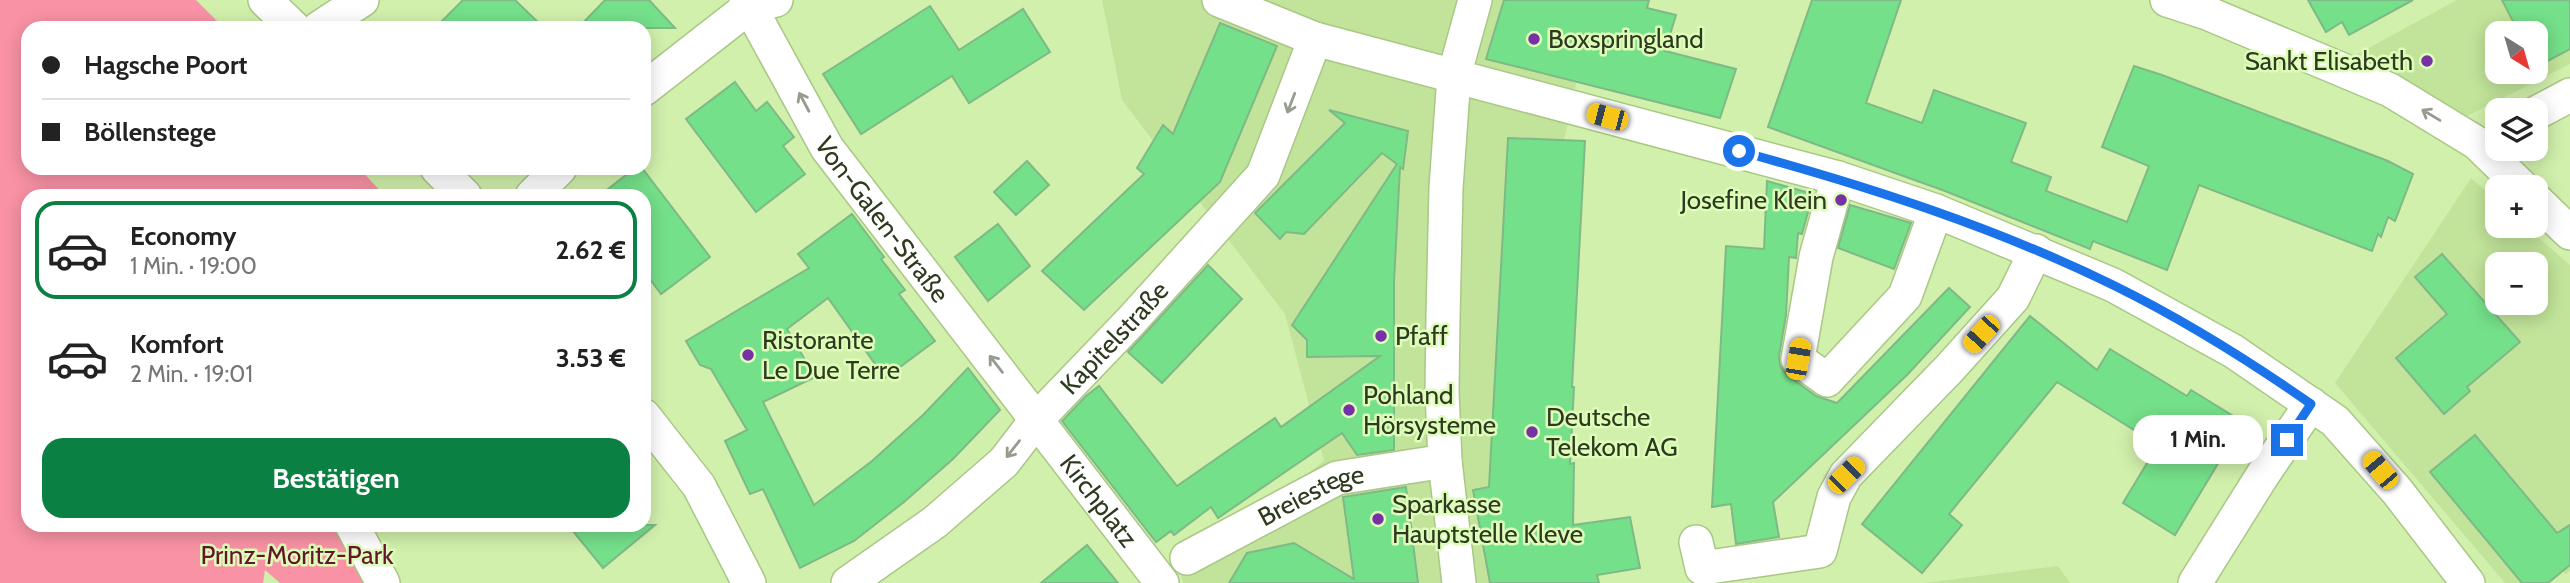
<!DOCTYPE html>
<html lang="de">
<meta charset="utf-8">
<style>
:root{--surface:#fff;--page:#f2f2f2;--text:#222;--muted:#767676;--line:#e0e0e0;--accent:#0b8043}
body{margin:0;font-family:Cabin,sans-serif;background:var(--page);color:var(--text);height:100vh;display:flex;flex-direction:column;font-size:26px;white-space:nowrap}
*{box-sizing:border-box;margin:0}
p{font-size:23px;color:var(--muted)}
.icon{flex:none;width:38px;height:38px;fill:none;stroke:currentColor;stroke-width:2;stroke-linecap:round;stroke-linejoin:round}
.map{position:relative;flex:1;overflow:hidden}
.side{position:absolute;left:21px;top:189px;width:630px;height:343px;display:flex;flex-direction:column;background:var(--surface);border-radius:21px;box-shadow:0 4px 18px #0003}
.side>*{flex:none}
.hud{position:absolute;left:21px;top:21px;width:630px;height:154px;border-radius:21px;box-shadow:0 4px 18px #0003;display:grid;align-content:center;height:154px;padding:0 21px;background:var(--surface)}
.needle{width:46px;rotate:143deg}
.fabs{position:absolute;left:2485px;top:21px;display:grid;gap:14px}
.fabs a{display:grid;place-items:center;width:63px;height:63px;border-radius:14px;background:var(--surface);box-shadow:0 4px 18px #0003;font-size:35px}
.end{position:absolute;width:32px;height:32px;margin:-16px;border:9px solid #1a73e8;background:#fff;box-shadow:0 0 0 4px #fff}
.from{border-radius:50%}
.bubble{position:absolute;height:49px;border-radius:21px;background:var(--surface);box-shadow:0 4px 18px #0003;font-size:23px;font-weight:700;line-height:49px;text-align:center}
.car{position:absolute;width:21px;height:42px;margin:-21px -10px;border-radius:9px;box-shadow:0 0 5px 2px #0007;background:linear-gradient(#f5c518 24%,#345 0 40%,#f5c518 0 76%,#345 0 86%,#f5c518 0)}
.hud b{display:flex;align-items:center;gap:24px;height:66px;font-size:26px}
.hud b+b{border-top:2px solid var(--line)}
.hud i{width:18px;height:18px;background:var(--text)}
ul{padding:12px 0 0;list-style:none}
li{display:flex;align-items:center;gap:21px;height:98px;margin:0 14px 10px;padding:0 7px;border:4px solid transparent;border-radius:21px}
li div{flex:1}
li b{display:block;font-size:26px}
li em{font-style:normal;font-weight:700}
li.selected{border-color:var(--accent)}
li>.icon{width:63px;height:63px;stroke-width:1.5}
.action{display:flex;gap:14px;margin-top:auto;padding:14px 21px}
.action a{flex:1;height:80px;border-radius:21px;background:var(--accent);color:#fff;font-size:28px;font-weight:700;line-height:80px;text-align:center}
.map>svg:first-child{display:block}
</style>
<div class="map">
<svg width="2570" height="583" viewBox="0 0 2570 583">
<rect width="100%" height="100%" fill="#d1f0ac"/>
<g fill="#c2e49a" fill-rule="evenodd">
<path d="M1102,0H1594L1555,182L1565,583H1183L1180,572L1324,461L1285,314L1122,100Z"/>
<path d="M2457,0H2570V64L2463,118L2350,58ZM2497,33H2536V72H2497Z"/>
<path d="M2471,178L2497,201V226H2525L2570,265V571L2566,574L2562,571L2548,583H2505L2335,383ZM2497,264H2536V303H2497Z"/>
<path d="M2058,566L2070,583H1924Z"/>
</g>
<path fill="#f992a5" d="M0,0H196L224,28H28V168H359L385,196H28V525H336L364,583H280L265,570L263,583H0Z"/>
<g fill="#75e08a" stroke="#7eb987" stroke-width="2">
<path d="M463,0H515L544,28H435Z"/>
<path d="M605,0H649L675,28H578Z"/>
<path d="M1504,0H1649L1647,8L1676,15L1665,51L1736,69L1720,118L1486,59Z"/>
<path d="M1812,0H1901L1866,103L1922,123L1934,90L2026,123L2011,162L2051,177L2046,191L2127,222L2149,166L2102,147L2134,66L2162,75L2388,161L2413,174L2395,221L2388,217L2381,237L2378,234L2372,251L2199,185L2167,270L2093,241L2090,249L1945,191L1768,127Z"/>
<path d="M2308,0H2413L2349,35L2342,22L2326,32Z"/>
<path d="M2502,0H2570V49L2536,67V33H2519Z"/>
<path d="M930,6L959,50L1023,9L1050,52L969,103L952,76L861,134L823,74Z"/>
<path d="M1220,23L1277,46L1220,182L1084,310L1042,271L1144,174L1137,168L1163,125L1173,134Z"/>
<path d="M735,82L756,111L767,102L794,137L783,146L805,174L756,212L686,119Z"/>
<path d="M1329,110L1408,131L1403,169L1400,167L1394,282V450L1357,455L1342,433L1218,518L1211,507L1174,535L1171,531L1156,542L1062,421L1086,396L1099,386L1177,486L1275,418L1281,427L1380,356L1307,357V340L1292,325L1397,164L1382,153L1304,234L1286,232L1280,239L1255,213L1345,123Z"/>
<path d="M1508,138L1585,141L1572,387H1574L1570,464L1574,463L1573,525L1630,517L1640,568L1597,575L1599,583H1490L1473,490L1489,487Z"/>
<path d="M1027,161L1049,185L1016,215L994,192Z"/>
<path d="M635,168H642L710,257L661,294L644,271V196H599Z"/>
<path d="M1767,181L1813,194L1802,234L1798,233L1796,258L1789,257L1786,315L1779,356L1780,366L1786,374L1816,396L1837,403L1949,288L1970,307L1907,375L1773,502L1779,537L1736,544L1731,504L1712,507L1726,246L1764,249Z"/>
<path d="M1850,205L1911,223L1894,269L1838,248Z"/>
<path d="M852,214L884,257L881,259L905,290L899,294L935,341L885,378L828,298L787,329L815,377L763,402L814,505L872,461L923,415L968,368L1000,410L953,459L904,502L854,541L800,568L763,489L750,494L725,441L747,430L711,369L700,365L686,341L809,268L798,254Z"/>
<path d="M998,224L1030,266L988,301L955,257Z"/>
<path d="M2442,254L2520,342L2467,387L2470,391L2444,414L2396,358L2447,314L2415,277Z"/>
<path d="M1208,265L1242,299L1162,383L1128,352Z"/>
<path d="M2030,316L2097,370L2110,349L2187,396L2191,390L2243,422L2175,535L2123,503L2158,445L2057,382L1949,514L1962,525L1922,573L1862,524Z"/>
<path d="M2475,435L2557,533L2570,525V565L2548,583H2522L2430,472Z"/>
<path d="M1406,487L1418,583H1229L1247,553L1294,543L1354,579L1343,497Z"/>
<path d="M568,525H655L603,568Z"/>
<path d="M1087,545L1118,583H1041Z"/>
</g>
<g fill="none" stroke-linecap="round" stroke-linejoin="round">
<g stroke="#a9c785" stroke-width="36">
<g id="minor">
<path d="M265,0L294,28"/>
<path id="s1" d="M746,0L827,148L1162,583"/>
<path d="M1219,0L1315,39L1838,178L1936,211L2113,285L2233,351L2335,421L2397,491L2468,583"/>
<path d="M2167,0L2207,13L2390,90L2477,143L2522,187"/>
<path d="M319,28L362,0"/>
<path d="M644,89L749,7L776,0"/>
<path d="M2536,113L2570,95"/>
<path d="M437,168L465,196"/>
<path d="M1838,178L1816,257L1798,359L1827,380L1905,296L1936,211"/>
<path d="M532,196L560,168"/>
<path d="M2536,200L2570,233"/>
<path d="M644,416L699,486L749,583"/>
<path d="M352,525L383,583"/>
<path d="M1696,542L1702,568L1820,551L1834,497L1846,475L1949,369L2013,298L2036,251"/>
<path id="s2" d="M1187,558L1337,478L1445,461"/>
<path id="s3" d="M848,583L935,522L1004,462L1037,419L1131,321L1263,175L1315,39"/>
<path d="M1459,583L1445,461L1442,392L1443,318L1446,188L1454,76L1475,0"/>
<path d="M2195,583L2262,476L2311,404"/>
</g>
</g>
<use href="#minor" stroke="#fff" stroke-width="33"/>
</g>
<defs><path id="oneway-shaft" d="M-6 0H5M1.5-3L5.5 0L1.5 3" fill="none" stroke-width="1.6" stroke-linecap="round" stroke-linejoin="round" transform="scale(1.75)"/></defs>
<g stroke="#969c8f">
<use href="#oneway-shaft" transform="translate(804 102) rotate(-118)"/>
<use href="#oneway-shaft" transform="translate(1291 103) rotate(111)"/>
<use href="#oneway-shaft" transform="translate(2431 115) rotate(-149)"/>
<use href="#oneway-shaft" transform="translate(996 364) rotate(-128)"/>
<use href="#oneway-shaft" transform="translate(1013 449) rotate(128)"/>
</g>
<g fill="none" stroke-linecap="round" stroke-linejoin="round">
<path stroke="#1a73e8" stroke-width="9" d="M1739,151C1867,186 1995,227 2115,286C2184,320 2248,360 2311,404L2287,440"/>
</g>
<g fill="#7631a4" stroke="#defdb9" stroke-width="2.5">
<circle cx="1534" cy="39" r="7"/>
<circle cx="2427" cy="61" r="7"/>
<circle cx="1841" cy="200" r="7"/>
<circle cx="1381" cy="336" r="7"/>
<circle cx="748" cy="355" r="7"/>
<circle cx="1349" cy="410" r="7"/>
<circle cx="1532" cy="432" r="7"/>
<circle cx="1378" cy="519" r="7"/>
</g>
<g text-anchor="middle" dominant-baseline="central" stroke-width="5" stroke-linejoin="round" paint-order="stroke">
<g font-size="26" fill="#2e3a1f" stroke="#defdb9" text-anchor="start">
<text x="1548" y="39">Boxspringland</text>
<text x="2413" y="61" text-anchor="end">Sankt Elisabeth</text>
<text x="1827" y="200" text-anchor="end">Josefine Klein</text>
<text x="1395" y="336">Pfaff</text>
<text x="762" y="340">Ristorante<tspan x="762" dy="30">Le Due Terre</tspan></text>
<text x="1363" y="395">Pohland<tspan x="1363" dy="30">Hörsysteme</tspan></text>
<text x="1546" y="417">Deutsche<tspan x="1546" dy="30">Telekom AG</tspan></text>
<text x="1392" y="504">Sparkasse<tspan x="1392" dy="30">Hauptstelle Kleve</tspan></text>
</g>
<g font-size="26" fill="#2e3a1f" stroke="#defdb9">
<text stroke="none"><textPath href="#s1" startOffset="259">Von-Galen-Straße</textPath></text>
<text stroke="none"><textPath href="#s3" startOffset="364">Kapitelstraße</textPath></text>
<text stroke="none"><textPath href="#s2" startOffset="140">Breiestege</textPath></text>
<text stroke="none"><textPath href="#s1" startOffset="614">Kirchplatz</textPath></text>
</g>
<g font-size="26" fill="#64162d" stroke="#defdb9">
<text x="297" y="555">Prinz-Moritz-Park</text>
</g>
</g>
</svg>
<div class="fabs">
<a><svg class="needle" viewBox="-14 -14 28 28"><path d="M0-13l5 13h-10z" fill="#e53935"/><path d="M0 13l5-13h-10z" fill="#767676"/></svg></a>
<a><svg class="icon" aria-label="layers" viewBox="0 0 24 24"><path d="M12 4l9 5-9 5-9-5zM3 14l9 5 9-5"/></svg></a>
<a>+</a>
<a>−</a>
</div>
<i class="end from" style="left:1739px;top:151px"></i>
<i class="end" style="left:2287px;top:440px"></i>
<div class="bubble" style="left:2133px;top:415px;width:130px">1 Min.</div>
<i class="car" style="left:1607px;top:117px;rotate:285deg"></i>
<i class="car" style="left:1981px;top:334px;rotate:222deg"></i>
<i class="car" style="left:1798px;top:359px;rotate:10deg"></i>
<i class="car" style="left:2380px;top:470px;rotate:320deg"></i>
<i class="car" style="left:1846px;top:475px;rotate:45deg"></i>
<div class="hud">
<b><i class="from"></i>Hagsche Poort</b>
<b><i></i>Böllenstege</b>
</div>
<section class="side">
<ul>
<li class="selected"><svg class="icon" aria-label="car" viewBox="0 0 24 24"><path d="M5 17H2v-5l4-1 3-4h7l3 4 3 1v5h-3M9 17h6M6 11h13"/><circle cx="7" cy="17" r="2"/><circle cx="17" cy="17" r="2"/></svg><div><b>Economy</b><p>1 Min. · 19:00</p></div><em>2.62 €</em></li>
<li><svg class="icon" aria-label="car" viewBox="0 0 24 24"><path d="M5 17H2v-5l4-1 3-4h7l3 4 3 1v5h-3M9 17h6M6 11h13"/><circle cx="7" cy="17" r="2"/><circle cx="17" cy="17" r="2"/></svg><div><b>Komfort</b><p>2 Min. · 19:01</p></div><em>3.53 €</em></li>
</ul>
<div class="action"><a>Bestätigen</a></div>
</section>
</div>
